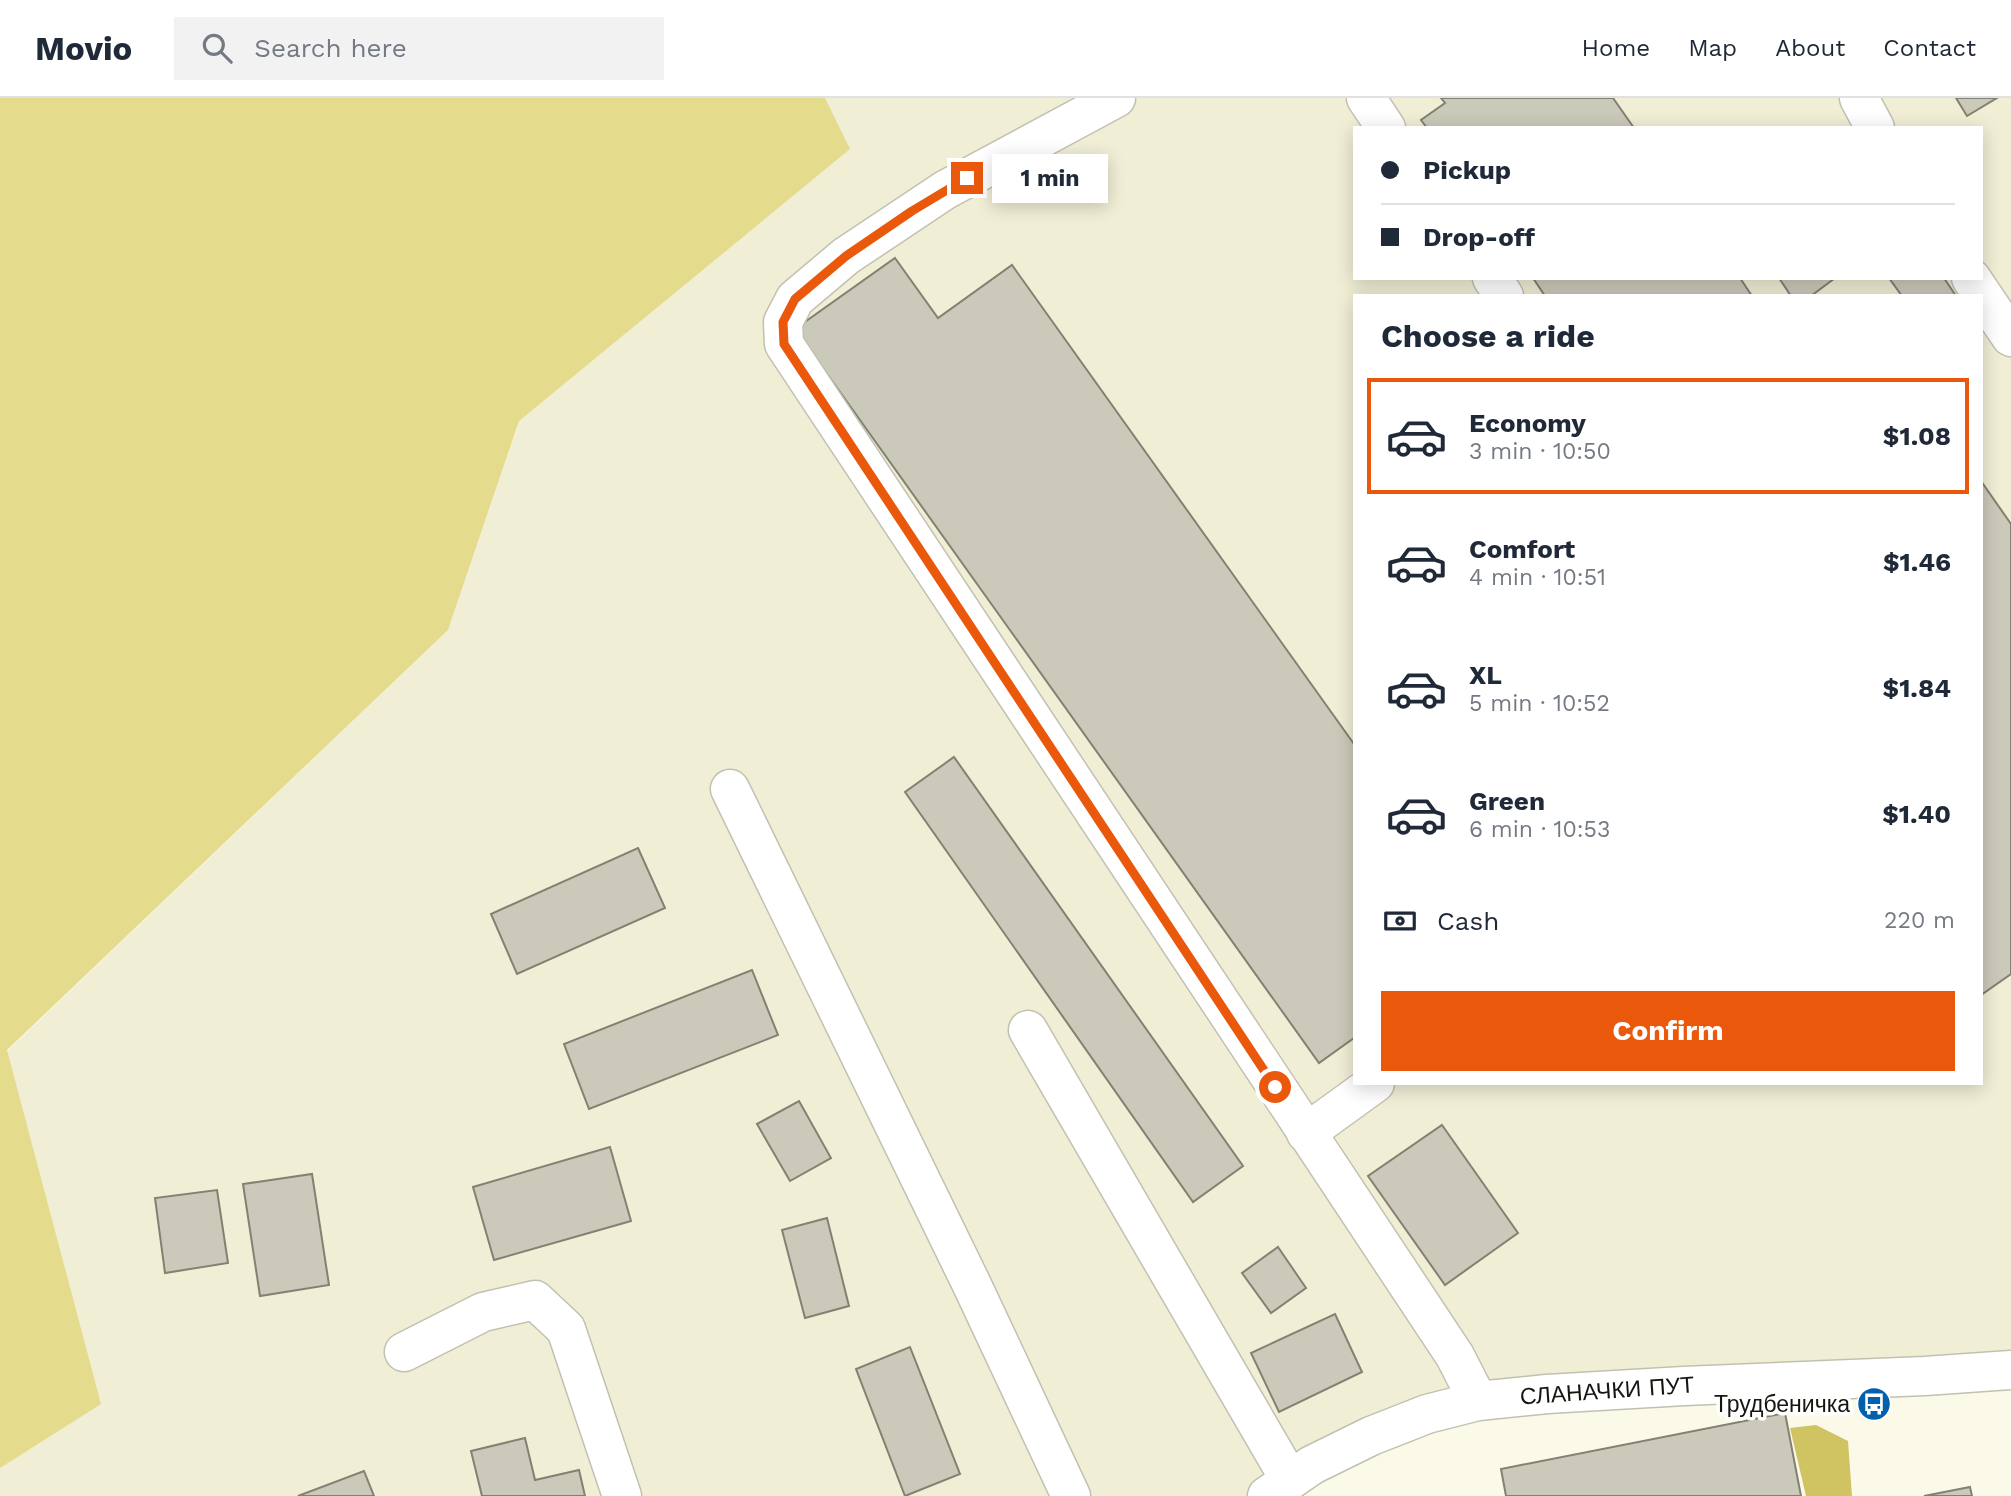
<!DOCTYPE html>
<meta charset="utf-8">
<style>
:root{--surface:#fff;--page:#f2f2f3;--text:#1f2937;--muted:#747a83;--line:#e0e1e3;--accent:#ea580c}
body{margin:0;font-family:"Work Sans",sans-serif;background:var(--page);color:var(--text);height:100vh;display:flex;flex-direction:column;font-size:26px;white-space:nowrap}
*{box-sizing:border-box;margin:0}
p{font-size:23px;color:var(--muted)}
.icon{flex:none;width:38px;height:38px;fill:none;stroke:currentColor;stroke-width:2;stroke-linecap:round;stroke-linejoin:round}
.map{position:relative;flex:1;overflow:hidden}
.panel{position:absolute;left:1353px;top:196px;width:630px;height:791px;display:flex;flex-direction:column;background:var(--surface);border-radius:0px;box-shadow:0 4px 18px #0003}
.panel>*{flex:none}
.hud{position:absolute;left:1353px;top:28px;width:630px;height:154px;border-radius:0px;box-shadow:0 4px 18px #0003;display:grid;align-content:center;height:154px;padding:0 28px;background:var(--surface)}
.end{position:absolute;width:32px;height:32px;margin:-16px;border:9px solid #ea580c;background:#fff;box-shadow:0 0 0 4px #fff}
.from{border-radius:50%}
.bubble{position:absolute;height:49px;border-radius:0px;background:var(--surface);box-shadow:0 4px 18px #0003;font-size:23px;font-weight:700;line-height:49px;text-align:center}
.hud b{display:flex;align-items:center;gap:24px;height:66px;font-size:26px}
.hud b+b{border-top:2px solid var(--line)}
.hud i{width:18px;height:18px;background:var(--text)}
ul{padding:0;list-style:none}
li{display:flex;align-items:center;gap:21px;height:116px;margin:0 14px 10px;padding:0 14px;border:4px solid transparent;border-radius:0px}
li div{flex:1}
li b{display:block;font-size:26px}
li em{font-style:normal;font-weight:700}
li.selected{border-color:var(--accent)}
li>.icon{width:63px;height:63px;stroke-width:1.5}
h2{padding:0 28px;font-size:32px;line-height:84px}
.pay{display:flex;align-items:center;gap:18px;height:77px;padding:0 28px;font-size:26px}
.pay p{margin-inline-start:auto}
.action{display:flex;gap:14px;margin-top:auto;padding:14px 28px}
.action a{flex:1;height:80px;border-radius:0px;background:var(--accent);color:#fff;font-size:28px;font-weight:700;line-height:80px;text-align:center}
header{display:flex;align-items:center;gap:42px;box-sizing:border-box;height:98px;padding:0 35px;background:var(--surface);border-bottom:2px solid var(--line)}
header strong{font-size:33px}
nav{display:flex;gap:38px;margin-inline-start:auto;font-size:24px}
.search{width:490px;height:63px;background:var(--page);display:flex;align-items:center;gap:18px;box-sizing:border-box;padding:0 24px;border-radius:0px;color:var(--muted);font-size:26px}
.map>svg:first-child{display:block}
</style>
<header>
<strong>Movio</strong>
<div class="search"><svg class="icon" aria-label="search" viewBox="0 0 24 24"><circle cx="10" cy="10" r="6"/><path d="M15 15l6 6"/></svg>Search here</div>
<nav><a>Home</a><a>Map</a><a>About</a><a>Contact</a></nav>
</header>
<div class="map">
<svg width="2011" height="1398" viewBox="0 0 2011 1398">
<rect width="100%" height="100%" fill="#fbf9e8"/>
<path fill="#f1eed6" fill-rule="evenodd" d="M327,0H2011V1272L1478,1303L1267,1398H0V960L448,532L519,324ZM1354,30H1981V180H1354ZM1354,198H1981V985H1354Z"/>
<path fill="#e5db8d" d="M0,0H825L850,51L519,323L448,532L7,952L101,1306L0,1370Z"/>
<path fill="#d0c361" d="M1816,1327L1848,1343L1852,1398H1806L1790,1330Z"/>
<g fill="#cbc9b9" stroke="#828172" stroke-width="2">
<path d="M1441,0H1613L1634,30H1427L1421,22L1445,5Z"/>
<path d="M1956,0H1997L1967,18Z"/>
<path d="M895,160L938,220L1012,167L1354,646V940L1319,965L795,231Z"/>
<path d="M1533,180H1740L1752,198H1545Z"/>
<path d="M1779,180H1835L1811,198H1791Z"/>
<path d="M1889,180H1944L1956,198H1902Z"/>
<path d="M1981,383L2011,426V876L1981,897Z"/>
<path d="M954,659L1243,1068L1193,1104L905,694Z"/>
<path d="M638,750L665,810L517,876L491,816Z"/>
<path d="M752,872L778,937L589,1011L564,946Z"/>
<path d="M799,1003L831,1060L790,1083L757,1026Z"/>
<path d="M1442,1027L1518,1135L1445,1187L1368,1078Z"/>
<path d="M610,1049L631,1123L494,1162L473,1089Z"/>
<path d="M312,1076L329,1187L260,1198L243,1086Z"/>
<path d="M217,1092L228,1165L165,1175L155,1100Z"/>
<path d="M827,1120L849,1208L805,1220L782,1132Z"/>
<path d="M1278,1149L1306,1190L1271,1215L1242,1175Z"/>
<path d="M1335,1216L1362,1274L1279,1314L1251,1255Z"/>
<path d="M910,1249L960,1376L905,1398L856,1271Z"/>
<path d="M1785,1315L1801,1398H1506L1501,1371Z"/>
<path d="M525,1340L535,1382L579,1372L585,1398H482L471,1353Z"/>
<path d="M364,1373L374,1398H298Z"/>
<path d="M1970,1389L1972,1398H1924Z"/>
</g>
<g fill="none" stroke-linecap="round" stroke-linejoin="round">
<g stroke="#c2c1b1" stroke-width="41">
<g id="minor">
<path d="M1116,0L945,92L846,158L795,201L783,224L784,246L1455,1258L1478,1303"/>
<path d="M1366,0L1386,30"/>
<path d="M1859,0L1875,30"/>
<path d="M1492,180L1504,198"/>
<path d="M1971,180L2011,239"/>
<path d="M730,691L972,1187L1071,1398"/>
<path d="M1028,932L1290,1382"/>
<path d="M1306,1035L1375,985"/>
<path d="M404,1254L483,1214L535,1202L566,1231L622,1398"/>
<path d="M1267,1398L1312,1367L1371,1338L1427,1316L1478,1303L1547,1296L1684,1288L1925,1278L2011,1272"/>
</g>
</g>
<use href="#minor" stroke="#fff" stroke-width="38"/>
</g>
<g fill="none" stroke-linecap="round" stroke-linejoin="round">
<path stroke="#ea580c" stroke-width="9" d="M967,80L912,113L846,158L795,201L783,224L784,246L1275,989"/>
</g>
<defs>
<g id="bus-disc" transform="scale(1.75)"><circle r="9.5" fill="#0260ad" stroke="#fff"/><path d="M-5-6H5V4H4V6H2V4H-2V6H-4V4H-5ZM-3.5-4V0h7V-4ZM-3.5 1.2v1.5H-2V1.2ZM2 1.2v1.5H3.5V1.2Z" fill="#fff"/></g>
</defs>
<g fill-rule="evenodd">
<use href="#bus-disc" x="1874" y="1306"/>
</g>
<g text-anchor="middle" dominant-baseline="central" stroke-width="7" stroke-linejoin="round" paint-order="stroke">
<g font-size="23" fill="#161510" stroke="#fff">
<text transform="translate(1607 1293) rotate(-4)">СЛАНАЧКИ ПУТ</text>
</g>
<g font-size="23" fill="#161510" stroke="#fff" text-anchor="end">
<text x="1850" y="1306">Трудбеничка</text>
</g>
</g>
</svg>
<i class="end from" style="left:1275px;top:989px"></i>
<i class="end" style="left:967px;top:80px"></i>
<div class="bubble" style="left:992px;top:56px;width:116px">1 min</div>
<div class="hud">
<b><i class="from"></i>Pickup</b>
<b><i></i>Drop-off</b>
</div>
<section class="panel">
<h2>Choose a ride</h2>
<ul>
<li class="selected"><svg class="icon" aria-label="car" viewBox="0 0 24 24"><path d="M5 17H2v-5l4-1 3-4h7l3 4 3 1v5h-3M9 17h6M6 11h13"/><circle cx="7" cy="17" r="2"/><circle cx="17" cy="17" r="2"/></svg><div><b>Economy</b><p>3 min · 10:50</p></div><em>$1.08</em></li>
<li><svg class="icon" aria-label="car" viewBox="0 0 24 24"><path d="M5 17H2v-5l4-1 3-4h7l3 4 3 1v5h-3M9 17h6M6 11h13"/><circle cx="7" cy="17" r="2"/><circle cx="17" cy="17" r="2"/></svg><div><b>Comfort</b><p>4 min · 10:51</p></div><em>$1.46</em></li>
<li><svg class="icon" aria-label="car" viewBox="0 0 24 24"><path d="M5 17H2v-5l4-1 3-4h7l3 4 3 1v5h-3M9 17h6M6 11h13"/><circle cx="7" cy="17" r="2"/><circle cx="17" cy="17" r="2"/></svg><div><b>XL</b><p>5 min · 10:52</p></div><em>$1.84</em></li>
<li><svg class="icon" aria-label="car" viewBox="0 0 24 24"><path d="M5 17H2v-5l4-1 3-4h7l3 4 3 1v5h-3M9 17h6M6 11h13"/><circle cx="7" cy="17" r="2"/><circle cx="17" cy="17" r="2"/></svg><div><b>Green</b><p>6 min · 10:53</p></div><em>$1.40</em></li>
</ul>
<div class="pay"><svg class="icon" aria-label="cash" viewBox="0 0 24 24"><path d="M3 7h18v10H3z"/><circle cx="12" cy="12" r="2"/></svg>Cash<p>220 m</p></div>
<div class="action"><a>Confirm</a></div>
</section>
</div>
